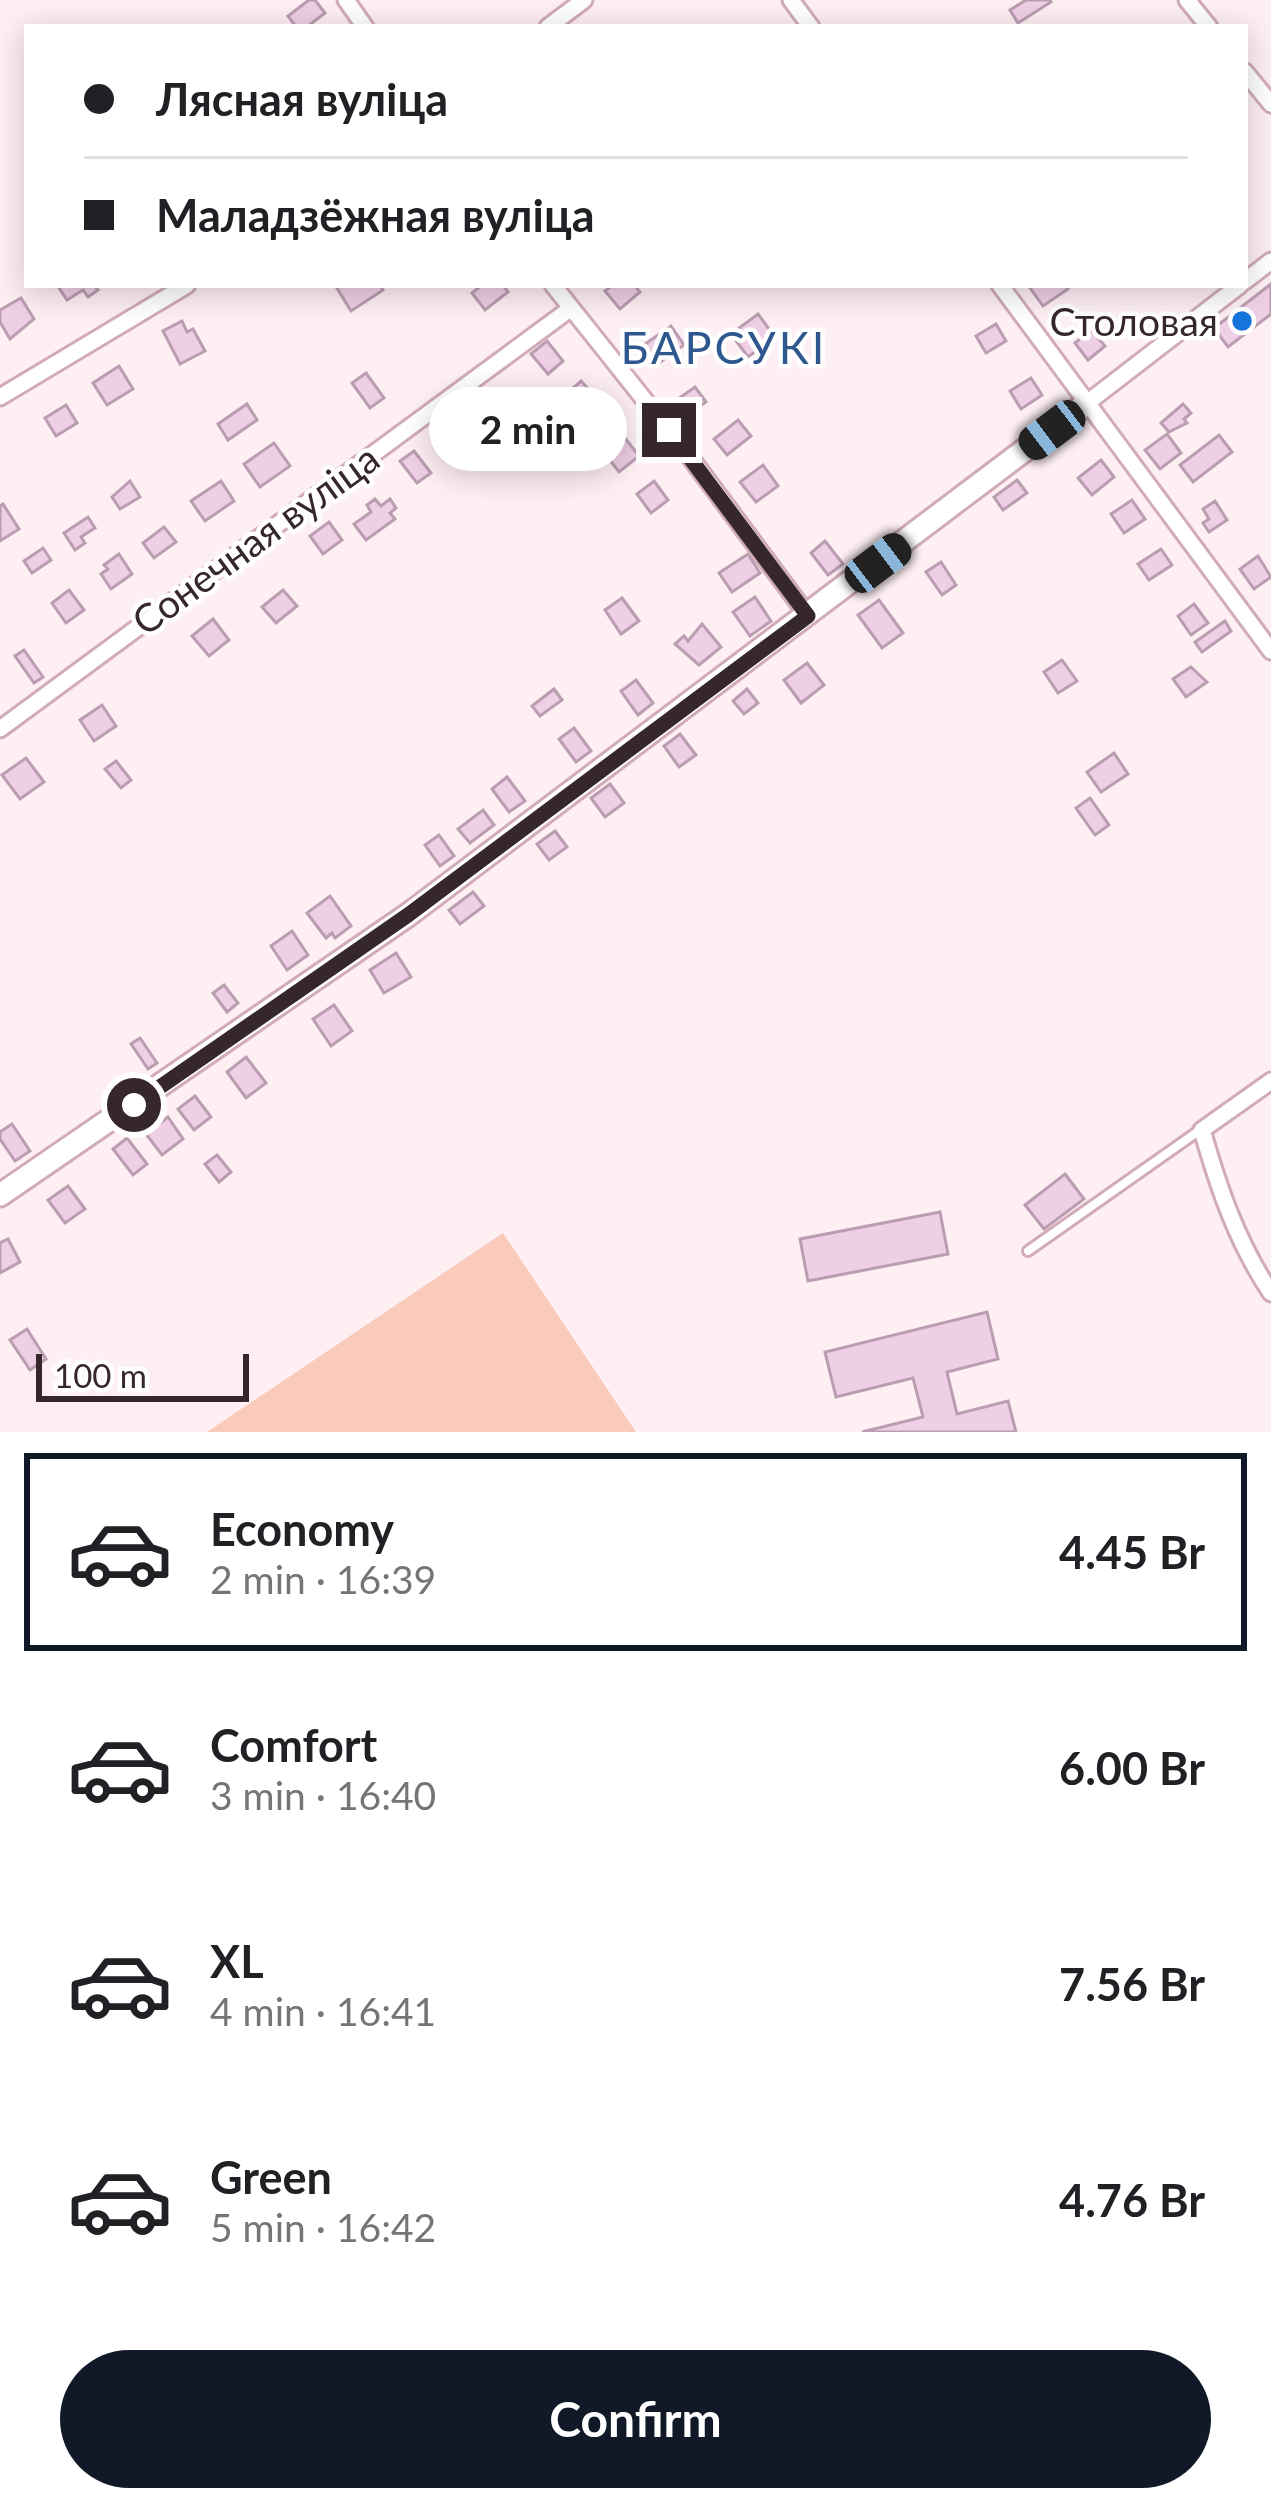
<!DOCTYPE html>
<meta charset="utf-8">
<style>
:root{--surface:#fff;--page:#f6f6f6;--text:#202124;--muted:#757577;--line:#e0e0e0;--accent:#111827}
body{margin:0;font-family:Lato,sans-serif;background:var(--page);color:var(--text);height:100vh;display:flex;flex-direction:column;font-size:45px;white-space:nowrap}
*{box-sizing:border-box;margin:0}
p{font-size:39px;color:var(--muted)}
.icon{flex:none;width:66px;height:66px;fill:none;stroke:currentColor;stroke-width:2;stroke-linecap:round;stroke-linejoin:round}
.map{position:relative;height:1432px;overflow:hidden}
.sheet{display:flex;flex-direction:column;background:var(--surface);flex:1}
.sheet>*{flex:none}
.top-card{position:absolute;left:24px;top:24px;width:1224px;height:264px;border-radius:0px;box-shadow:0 6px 30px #0003;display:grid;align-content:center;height:264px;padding:0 60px;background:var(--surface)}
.scale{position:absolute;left:36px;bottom:30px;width:213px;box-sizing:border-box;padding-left:12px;border:6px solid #35272b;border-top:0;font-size:33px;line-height:42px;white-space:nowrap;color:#35272b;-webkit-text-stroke:9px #fff;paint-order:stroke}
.end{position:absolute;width:54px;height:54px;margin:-27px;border:15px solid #35272b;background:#fff;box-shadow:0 0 0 6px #fff}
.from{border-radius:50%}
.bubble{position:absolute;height:84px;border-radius:42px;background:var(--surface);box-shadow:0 6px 30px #0003;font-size:39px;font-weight:700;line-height:84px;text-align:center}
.car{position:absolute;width:36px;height:72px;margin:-36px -18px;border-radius:15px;box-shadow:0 0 9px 3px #0007;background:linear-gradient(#222 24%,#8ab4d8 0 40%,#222 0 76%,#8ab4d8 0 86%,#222 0)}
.top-card b{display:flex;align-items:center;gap:42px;height:114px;font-size:45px}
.top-card b+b{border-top:3px solid var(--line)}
.top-card i{width:30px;height:30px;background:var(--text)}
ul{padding:21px 0 0;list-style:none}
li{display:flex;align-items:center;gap:36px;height:198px;margin:0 24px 18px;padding:0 36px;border:6px solid transparent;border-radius:0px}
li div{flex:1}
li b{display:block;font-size:45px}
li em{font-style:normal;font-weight:700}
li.current{border-color:var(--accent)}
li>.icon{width:108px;height:108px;stroke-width:1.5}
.primary-button{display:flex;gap:24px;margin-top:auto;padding:24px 60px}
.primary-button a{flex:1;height:138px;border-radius:72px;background:var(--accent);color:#fff;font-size:48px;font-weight:700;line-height:138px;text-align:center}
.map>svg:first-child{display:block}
</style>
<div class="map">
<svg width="1271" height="1432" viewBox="0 0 1271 1432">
<rect width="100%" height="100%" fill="#feeff3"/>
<path fill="#facabb" d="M503,1233L636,1432H207Z"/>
<g fill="#efcfe5" stroke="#bb9db2" stroke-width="3">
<path d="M309,0H315L325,13L307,27H296L288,16Z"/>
<path d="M1026,0H1050L1051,2L1018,23L1010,10Z"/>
<path d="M1271,284V314L1228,347L1214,328Z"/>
<path d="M57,285H94L98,290L88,297L83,290L67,300Z"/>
<path d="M335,285H380L383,290L351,311Z"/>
<path d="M482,285H503L508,292L485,310L472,293Z"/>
<path d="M613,285H634L640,292L620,309L605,291Z"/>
<path d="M1028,285H1065L1068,289L1043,306Z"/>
<path d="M21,298L34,319L10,339L0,322V310Z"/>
<path d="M758,314L775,337L748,357L731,334Z"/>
<path d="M182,321L187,332L193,329L205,351L180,364L163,331Z"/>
<path d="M996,324L1006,341L986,353L976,336Z"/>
<path d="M671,326L684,345L659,363L645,344Z"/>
<path d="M1091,330L1105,346L1088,360L1075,343Z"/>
<path d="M547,341L563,361L548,374L531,354Z"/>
<path d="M119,366L133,389L107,405L93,383Z"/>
<path d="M366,373L384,398L370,408L352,383Z"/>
<path d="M1031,378L1042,395L1021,409L1010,391Z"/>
<path d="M581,381L592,393L576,407L566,394Z"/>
<path d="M695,387L706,402L678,421L668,406Z"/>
<path d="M247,404L257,420L228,440L218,424Z"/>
<path d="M1183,404L1191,413L1184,419L1187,423L1169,432L1161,423Z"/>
<path d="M66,405L77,423L56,436L45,418Z"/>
<path d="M470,408L486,431L470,443L453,420Z"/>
<path d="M738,420L751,436L727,455L714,439Z"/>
<path d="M618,429L639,456L619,472L598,445Z"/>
<path d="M1167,434L1181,453L1160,469L1145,450Z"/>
<path d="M1219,435L1232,452L1193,482L1180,465Z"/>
<path d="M274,443L290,466L260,487L244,464Z"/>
<path d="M414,451L431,473L417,483L400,461Z"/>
<path d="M1101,460L1114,477L1092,495L1078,478Z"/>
<path d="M763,465L778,486L756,502L740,482Z"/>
<path d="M1017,480L1027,493L1003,510L994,497Z"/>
<path d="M130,481L140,497L120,509L112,497Z"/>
<path d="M221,481L234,501L205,521L191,501Z"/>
<path d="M654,481L668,500L651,513L637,494Z"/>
<path d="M375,499L381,506L390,499L396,508L390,513L395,519L366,540L354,524L371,512L367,505Z"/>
<path d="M1132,500L1145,519L1124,533L1111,514Z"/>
<path d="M1215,501L1227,520L1209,532L1203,523L1209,519L1203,509Z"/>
<path d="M3,504L19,529L0,541V506Z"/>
<path d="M88,517L95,528L81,537L85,543L75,550L64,533Z"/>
<path d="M329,522L342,540L323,554L310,536Z"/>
<path d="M164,527L176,542L154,558L143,543Z"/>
<path d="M825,541L843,564L828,575L811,553Z"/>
<path d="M43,548L51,560L32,573L24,561Z"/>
<path d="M1161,549L1172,565L1149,580L1138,564Z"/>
<path d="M119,554L132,574L111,589L101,574L108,569L104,565Z"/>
<path d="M748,554L760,573L732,592L719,573Z"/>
<path d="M1258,556L1271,577L1254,589L1240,569Z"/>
<path d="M941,562L956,585L942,595L926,572Z"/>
<path d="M69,590L84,610L66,623L52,603Z"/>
<path d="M283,590L297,606L276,623L262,607Z"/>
<path d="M755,597L771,621L750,636L733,612Z"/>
<path d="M622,598L639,621L621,634L605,610Z"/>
<path d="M879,600L903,633L882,648L858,615Z"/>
<path d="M1194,604L1208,623L1191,635L1178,616Z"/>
<path d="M213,619L229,640L209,656L192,636Z"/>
<path d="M1225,621L1231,631L1202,652L1195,642Z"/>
<path d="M702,624L721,647L699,665L675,644L684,636L688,641Z"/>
<path d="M24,650L43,677L34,683L15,656Z"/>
<path d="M1062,660L1077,681L1058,693L1044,672Z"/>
<path d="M807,663L824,685L801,703L784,680Z"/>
<path d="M1191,667L1207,682L1186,697L1173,679Z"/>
<path d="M636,680L653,703L638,715L621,691Z"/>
<path d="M554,689L562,700L540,716L532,706Z"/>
<path d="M747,689L758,703L744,714L733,701Z"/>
<path d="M102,705L116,726L94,741L80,720Z"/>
<path d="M574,728L591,751L576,762L559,739Z"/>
<path d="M680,734L696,755L679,767L664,746Z"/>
<path d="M1114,753L1128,774L1101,792L1087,772Z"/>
<path d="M26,758L44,782L20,799L2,775Z"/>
<path d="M116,761L131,780L121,788L105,769Z"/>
<path d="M507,777L525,801L509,812L492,789Z"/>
<path d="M610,784L624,803L605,817L591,798Z"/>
<path d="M1090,798L1109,825L1095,835L1076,808Z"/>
<path d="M483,810L494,825L470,843L458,829Z"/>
<path d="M555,831L567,847L549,860L537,844Z"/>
<path d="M439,835L454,856L440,866L425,845Z"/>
<path d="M473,892L484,906L460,924L449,910Z"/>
<path d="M330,896L351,926L335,938L332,933L326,938L307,913Z"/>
<path d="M292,931L308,955L287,970L271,946Z"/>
<path d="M396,953L411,977L384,993L370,970Z"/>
<path d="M224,985L238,1003L227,1012L213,993Z"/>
<path d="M334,1005L352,1031L331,1046L313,1019Z"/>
<path d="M140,1038L157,1063L148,1069L131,1044Z"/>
<path d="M246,1057L266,1083L246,1098L227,1072Z"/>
<path d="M195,1096L211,1117L194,1130L178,1109Z"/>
<path d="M168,1117L183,1139L162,1155L146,1134Z"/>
<path d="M12,1124L30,1151L15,1161L0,1139V1132Z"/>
<path d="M127,1138L147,1164L133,1175L113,1149Z"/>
<path d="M217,1155L231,1172L219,1182L205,1164Z"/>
<path d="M1065,1174L1084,1199L1044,1229L1025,1205Z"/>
<path d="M68,1186L85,1209L65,1223L48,1200Z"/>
<path d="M940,1212L948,1254L808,1281L800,1239Z"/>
<path d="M8,1239L20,1262L0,1273V1243Z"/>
<path d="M987,1312L998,1359L947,1372L957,1414L1008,1401L1016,1432H862L923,1417L913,1378L836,1397L825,1352Z"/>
<path d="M27,1329L46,1359L30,1370L10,1340Z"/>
</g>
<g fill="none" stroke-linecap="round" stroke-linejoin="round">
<g stroke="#d1acb8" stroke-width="14">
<path id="lane" d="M1028,1251L1200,1130"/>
</g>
<g stroke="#d1acb8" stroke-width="21">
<g id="street">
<path d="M346,0L365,27"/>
<path d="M791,0L811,27"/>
<path d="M1187,0L1209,27"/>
<path d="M548,27L584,0"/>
<path d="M1245,72L1271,104"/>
<path d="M1245,281L1271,261"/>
<path d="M553,285L693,461L808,616"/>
<path d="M1000,285L1271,651"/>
<path d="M0,397L187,285"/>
<path d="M1087,403L1240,285"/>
<path d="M0,729L570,309"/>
<path d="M1271,1081L1202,1130C1219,1189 1237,1242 1271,1293"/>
</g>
</g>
<g stroke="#d1acb8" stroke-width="27">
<path id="secondary" d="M0,1195L408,915L1087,403"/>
</g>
<use href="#lane" stroke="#fff" stroke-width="8"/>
<use href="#street" stroke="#fff" stroke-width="15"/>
<use href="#secondary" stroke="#fff" stroke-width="21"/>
</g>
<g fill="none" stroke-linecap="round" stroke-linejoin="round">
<path stroke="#35272b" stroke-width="15" d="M134,1105L408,915L808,616L669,430"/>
</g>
<circle fill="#1675dd" stroke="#fff" stroke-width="4.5" cx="1242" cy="321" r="12"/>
<g text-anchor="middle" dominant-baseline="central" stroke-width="9" stroke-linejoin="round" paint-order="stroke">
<g font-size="39" fill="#35272b" stroke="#fff" text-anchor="end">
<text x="1218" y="321">Столовая</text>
</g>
<g font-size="39" fill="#35272b" stroke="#fff">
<text transform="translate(255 539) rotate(-36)">Сонечная вуліца</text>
</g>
<g font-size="45" letter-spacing="3" fill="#2e578d" stroke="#fff">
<text x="724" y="347">БАРСУКІ</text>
</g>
</g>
</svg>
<div class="scale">100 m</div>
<i class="end from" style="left:134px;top:1105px"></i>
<i class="end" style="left:669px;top:430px"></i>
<div class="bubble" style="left:429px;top:387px;width:198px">2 min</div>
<i class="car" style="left:1052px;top:430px;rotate:233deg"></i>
<i class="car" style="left:878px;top:563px;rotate:53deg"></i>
<div class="top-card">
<b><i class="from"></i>Лясная вуліца</b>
<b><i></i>Маладзёжная вуліца</b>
</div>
</div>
<section class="sheet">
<ul>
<li class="current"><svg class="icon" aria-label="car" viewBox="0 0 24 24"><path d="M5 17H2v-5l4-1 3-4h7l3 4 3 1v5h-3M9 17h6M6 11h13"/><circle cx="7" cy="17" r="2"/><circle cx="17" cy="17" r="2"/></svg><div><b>Economy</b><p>2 min · 16:39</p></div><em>4.45 Br</em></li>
<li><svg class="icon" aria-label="car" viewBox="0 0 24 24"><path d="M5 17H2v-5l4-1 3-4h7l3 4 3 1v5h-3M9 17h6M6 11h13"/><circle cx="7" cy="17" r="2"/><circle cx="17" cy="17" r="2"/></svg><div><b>Comfort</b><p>3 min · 16:40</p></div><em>6.00 Br</em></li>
<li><svg class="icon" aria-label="car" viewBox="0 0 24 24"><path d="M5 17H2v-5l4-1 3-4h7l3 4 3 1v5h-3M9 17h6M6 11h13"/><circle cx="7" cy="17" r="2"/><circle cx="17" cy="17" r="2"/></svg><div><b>XL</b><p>4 min · 16:41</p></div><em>7.56 Br</em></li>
<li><svg class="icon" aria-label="car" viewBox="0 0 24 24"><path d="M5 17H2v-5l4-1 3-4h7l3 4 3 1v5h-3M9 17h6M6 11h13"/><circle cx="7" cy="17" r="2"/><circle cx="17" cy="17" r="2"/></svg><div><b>Green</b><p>5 min · 16:42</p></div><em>4.76 Br</em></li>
</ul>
<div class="primary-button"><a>Confirm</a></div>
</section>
